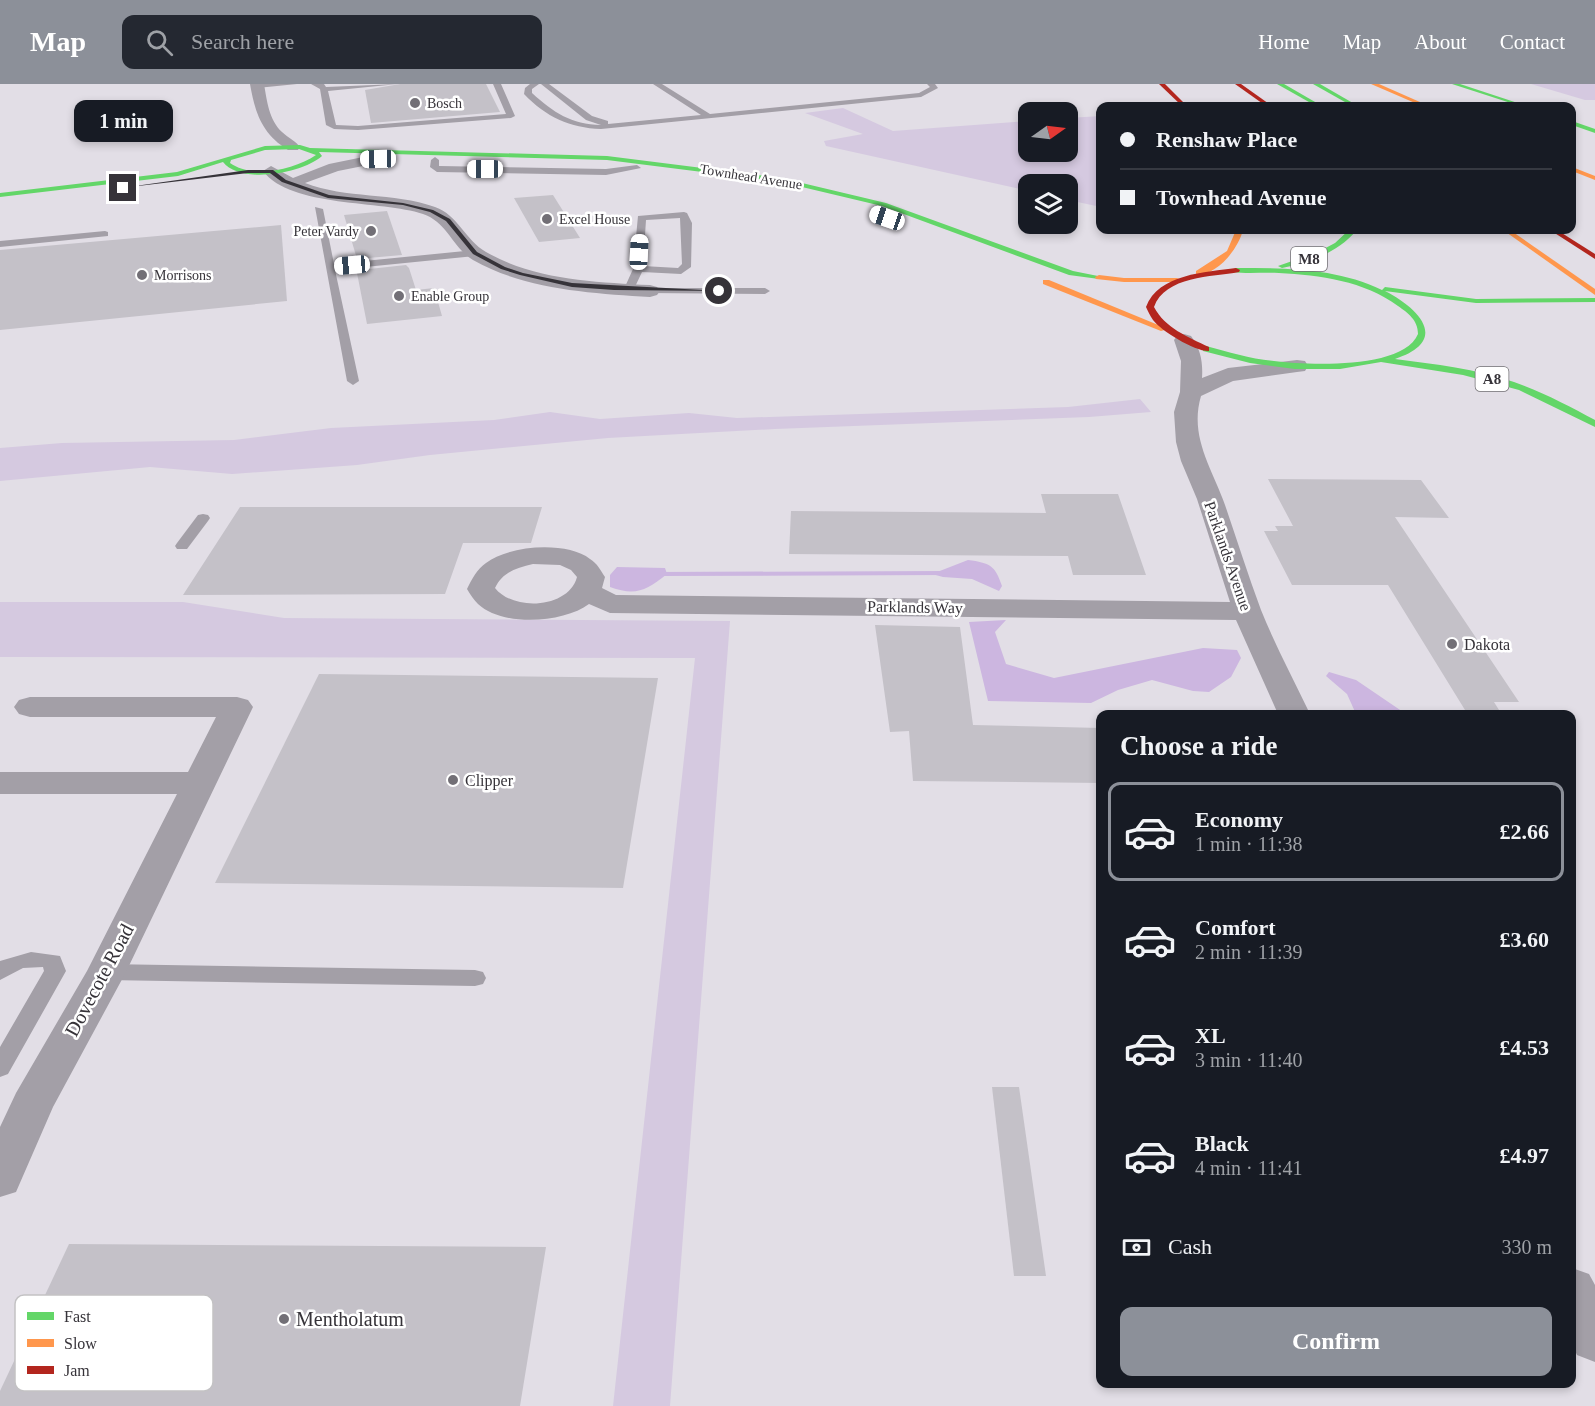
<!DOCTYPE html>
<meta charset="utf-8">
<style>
:root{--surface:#171b24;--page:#242831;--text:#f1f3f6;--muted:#9ea1a6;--line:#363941;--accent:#8c9099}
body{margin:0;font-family:Georgia,serif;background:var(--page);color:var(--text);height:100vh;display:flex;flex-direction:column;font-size:22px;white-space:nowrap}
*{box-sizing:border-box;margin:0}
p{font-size:20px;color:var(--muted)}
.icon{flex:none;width:33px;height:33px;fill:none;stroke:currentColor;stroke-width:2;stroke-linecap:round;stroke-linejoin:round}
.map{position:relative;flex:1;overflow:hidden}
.details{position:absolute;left:1096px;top:626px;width:480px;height:678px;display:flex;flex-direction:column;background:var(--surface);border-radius:12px;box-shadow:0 3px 9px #0003}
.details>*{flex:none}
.banner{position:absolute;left:1096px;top:18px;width:480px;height:132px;border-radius:12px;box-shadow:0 3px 9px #0003;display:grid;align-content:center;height:132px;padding:0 24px;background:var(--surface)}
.needle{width:39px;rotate:76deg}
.controls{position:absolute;left:1018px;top:18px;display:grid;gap:12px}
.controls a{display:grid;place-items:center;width:60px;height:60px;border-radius:12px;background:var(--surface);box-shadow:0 3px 9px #0003;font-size:30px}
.end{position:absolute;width:27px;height:27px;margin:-14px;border:8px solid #363339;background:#fff;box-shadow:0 0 0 3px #fff}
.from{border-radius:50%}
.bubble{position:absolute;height:42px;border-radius:12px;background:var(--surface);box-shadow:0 3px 9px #0003;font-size:20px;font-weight:700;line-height:42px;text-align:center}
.car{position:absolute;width:18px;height:36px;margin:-18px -9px;border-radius:8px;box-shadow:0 0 4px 2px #0007;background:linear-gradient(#fff 24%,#345 0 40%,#fff 0 76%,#345 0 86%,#fff 0)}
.banner b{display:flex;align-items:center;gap:21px;height:57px;font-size:22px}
.banner b+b{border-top:2px solid var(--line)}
.banner i{width:15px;height:15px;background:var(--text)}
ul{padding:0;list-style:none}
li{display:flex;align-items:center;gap:18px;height:99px;margin:0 12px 9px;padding:0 12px;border:3px solid transparent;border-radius:12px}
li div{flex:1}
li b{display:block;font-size:22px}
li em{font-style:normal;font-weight:700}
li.on{border-color:var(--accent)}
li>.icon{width:54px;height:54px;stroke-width:1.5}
h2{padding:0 24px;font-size:27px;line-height:72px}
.pay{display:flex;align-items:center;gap:15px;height:66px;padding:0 24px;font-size:22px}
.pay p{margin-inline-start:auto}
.button{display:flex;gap:12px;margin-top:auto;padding:12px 24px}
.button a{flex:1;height:69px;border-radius:12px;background:var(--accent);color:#fff;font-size:24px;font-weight:700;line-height:69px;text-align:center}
header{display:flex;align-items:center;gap:36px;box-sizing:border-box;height:84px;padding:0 30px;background:var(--accent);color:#fff}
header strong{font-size:28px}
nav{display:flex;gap:33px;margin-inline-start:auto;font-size:21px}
.search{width:420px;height:54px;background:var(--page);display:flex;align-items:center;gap:15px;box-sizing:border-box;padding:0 21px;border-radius:12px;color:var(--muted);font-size:22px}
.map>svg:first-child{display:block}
</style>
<header>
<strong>Map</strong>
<div class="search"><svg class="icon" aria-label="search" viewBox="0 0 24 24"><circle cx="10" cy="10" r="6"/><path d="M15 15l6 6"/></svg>Search here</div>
<nav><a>Home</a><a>Map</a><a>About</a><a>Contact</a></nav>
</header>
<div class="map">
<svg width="1595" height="1322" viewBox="0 0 1595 1322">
<rect width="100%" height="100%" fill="#e2dee6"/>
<g fill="#d5c9e0">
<path d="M1531,0H1595V16H1585Z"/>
<path d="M843,24L893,47L1029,37V68H1068V34L1101,32V123L1068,116V100H1029V107L826,62L824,57L863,50L805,29Z"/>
<path d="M1140,315L1151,328L1089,333L775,345L608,354L430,371L357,381L232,390L150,383L0,397V364L62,359L234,356L331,344L494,336L550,328L600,335L689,329L737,334L1068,323Z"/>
<path d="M0,518H183L284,534L730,537L670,1322H613L695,574L0,573Z"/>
</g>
<g fill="#ccb6e0">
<path d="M968,476C990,479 995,481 1002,502L999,507L972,495L943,493L932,490Z"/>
<path d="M617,483L665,484L667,490C646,507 635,512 610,503V491Z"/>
<path d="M1006,536L995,548L1006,580L1054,594L1203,564L1237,566L1241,574L1231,593L1209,608L1193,607L1152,596L1118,606L1091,619L988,617L969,538Z"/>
<path d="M1329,588L1356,596L1406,630H1356L1347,610L1326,592Z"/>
</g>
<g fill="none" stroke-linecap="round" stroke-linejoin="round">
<path fill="#ccb6e0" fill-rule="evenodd" d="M945,487L949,489L948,491L655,492L651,490L655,488Z"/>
</g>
<g fill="#c4c1c8">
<path d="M400,0H486L500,28L371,39L365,6Z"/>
<path d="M553,111L580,154L539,158L514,114Z"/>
<path d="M387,127L402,171L357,175L344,131Z"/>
<path d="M281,141L287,217L0,246V166Z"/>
<path d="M406,181L409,184L416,206L434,204L442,232L367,240L357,189H360V186Z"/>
<path d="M1268,395L1421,396L1449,434L1395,433L1519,618H1494L1499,626H1465L1388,501H1292L1264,447H1278L1275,442H1293Z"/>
<path d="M1041,410H1118L1146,491H1073L1068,472L789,470L791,427L1046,429Z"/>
<path d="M240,423H542L531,459H463L445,510L183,511Z"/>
<path d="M875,541L960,543L973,641L1101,644V699L913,697L909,647L890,648Z"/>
<path d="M319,590L658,594L623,804L215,799Z"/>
<path d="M992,1003H1019L1046,1192H1014Z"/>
<path d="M69,1160L546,1163L520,1322H0V1307Z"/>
</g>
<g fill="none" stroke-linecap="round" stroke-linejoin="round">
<g fill="#a39fa7" fill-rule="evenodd">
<path d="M256,0H297L257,4L253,2Z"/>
<path d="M311,0H324L326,3L398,0L328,7L336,41L358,42L506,30L493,0H501L515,32L511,34L358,46L334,45L326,41L320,5Z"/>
<path d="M530,0H539L532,5V9C554,29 571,40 601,41L586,36L541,0H549L592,32L608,37V40L701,31L653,0H662L710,30L919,9L930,3L927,0H935L938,4L921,13L601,45C570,44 546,33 524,10L525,4Z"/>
<path d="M435,73L439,76V82L606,85L637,81L641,84L606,91L437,88L430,83L431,76Z"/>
<path d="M315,123L323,125L334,180L475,166L480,169L475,172L335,186L359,297L353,301L347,297Z"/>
<path d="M684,128L687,129L692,139L691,183L681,190L642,188L633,207H625L624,205L633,185L638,132ZM680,134L682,180L678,184L643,182L646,136Z"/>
<path d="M105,147L108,148V152L0,163V157Z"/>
<path d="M650,204H765L770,207L765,210L646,209V205Z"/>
<path d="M203,430L208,431L210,434L208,437L187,465H177L175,462L177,459L198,431Z"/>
<path d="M31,868L60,872L66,887L8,990L0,993V963L44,887L43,883L23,884L0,896V877Z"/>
<path d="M106,880L475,886L483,888L486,894L483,900L475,902L106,896L98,894L95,888L98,882Z"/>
</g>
<g fill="#a39fa7" fill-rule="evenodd">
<path d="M250,0H264C267,17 269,36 282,48C288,54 296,57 300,63L298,66H288C262,50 255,29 250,0Z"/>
<path d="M378,70L386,75L383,78L338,87L305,99C346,115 393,108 435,123C458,131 465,156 486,168C535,196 595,198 650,201L657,203L660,207L657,211L650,213C591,209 526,206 473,176C453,164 447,138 423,130C382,116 291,124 263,87L271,82L293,94L329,80Z"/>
<path d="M1184,250L1191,252C1201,265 1203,279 1202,294L1228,284L1297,276L1305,277L1308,282L1305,287L1297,288L1233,297L1201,312C1189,353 1212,384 1225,421C1237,456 1248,491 1261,526C1275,561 1294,596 1310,630H1278L1236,536L610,529L589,520C564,539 502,543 478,520C474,516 470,510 467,505C472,495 477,485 486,479C509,461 567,457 590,475C597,479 601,487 605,493L602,504L616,511L1230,518L1197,415L1181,377L1176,358L1174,328L1180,308L1181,277L1174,256L1177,252ZM533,480L560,481L571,486L577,493C569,524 514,528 495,504C503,488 516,484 533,480Z"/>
<path d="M30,613H237L248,616L253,623L126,888L53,1023L16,1108L0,1113V1043L16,1009L87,887L177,710H0V688H188L216,633H30L19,630L14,623L19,616Z"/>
<path d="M1572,1184L1589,1190L1595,1201V1278L1577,1271L1572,1260Z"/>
</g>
<g fill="#63d668" fill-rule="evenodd">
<path d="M1277,0H1284L1322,22H1316Z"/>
<path d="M1313,0H1320L1358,22H1352Z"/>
<path d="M1452,0H1460L1527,22H1520Z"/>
<path d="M1572,37L1595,45V49L1572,41Z"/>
<path d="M300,61L310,64L607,72L781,94L886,119L1073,187L1103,193L1099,195L1069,191L882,122L781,98L607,76L319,68L322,72C303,89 241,101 223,78L178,92L0,113V109L177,88L265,62ZM299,65L316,71C294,86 252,95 230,79L231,76L265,66Z"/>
<path d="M1349,146H1357C1337,169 1311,178 1282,184L1278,182L1318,168L1335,159Z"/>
<path d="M1236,184C1284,184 1337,184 1382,206L1385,203L1476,215L1595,214V218L1476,219L1385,207C1420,225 1450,257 1395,275C1435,280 1476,285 1514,298C1543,308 1569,322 1595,336V343L1519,306L1463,291L1381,278L1340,285H1295L1250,279L1203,267V263L1206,262C1229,268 1251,275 1274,277C1306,281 1403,286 1418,250C1418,236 1408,229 1398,222C1364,197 1320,191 1279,189C1264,188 1248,190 1233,188L1232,186Z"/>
</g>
<g fill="#ff974d" fill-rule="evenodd">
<path d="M1371,0H1379L1429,22H1422Z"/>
<path d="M1572,83L1595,92V96L1572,87Z"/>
<path d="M1236,146H1243C1238,165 1218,191 1196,191V187L1227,167Z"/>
<path d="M1503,146H1510L1595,205V211Z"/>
<path d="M1099,191L1124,194H1177L1181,196L1177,198H1124L1096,195L1095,193Z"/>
<path d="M1043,196H1049L1168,245L1161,247L1043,200Z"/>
</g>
<g fill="#b3261e" fill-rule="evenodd">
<path d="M1159,0H1165L1187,22H1182Z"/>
<path d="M1235,0H1241L1272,22H1266Z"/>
<path d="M1550,146H1557L1595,170V175Z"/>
<path d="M1236,184L1240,186L1239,188C1212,193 1165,192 1154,223C1165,244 1188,253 1209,263V267C1196,268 1161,247 1153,236C1150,232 1148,227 1146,223C1158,190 1206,188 1236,184Z"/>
</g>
</g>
<path fill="#363339" d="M248,86H273L286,96L329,111L403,119L433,126L450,135L477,168L505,183L523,189L572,199L722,207L614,206L572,203L520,191L501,185L473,170L446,137L430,128L403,121L328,114L282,98L270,89H248L121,104Z"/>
<g fill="#726f76" stroke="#fff" stroke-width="2">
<circle cx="415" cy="19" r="6"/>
<circle cx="547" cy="135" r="6"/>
<circle cx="371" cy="147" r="6"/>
<circle cx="142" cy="191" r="6"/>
<circle cx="399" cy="212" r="6"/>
<circle cx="1452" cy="560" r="6"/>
<circle cx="453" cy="696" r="6"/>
<circle cx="284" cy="1235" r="6"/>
</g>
<g text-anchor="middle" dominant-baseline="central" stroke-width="5" stroke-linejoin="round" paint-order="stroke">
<g font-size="14" fill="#363339" stroke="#fff" text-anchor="start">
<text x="427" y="19">Bosch</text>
<text x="559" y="135">Excel House</text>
<text x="359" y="147" text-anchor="end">Peter Vardy</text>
<text x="154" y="191">Morrisons</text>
<text x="411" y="212">Enable Group</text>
</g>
<g font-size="14" fill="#363339" stroke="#fff">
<text transform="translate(751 93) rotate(9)">Townhead Avenue</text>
</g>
<g fill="#fff" stroke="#727074" stroke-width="1.5">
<rect x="1291" y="163" width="36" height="24" rx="4.5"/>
<rect x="1475.5" y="283" width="33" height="24" rx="4.5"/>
</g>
<g font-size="15" font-weight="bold" fill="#363339">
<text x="1309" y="175">M8</text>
<text x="1492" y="295">A8</text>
</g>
<g font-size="16" fill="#363339" stroke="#fff">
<text transform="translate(1228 472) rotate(71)">Parklands Avenue</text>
<text transform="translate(915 523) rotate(1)">Parklands Way</text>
</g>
<g font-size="16" fill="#363339" stroke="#fff" text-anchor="start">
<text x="1464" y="560">Dakota</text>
<text x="465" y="696">Clipper</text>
</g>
<g font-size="20" fill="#363339" stroke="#fff">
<text transform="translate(99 896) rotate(-62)">Dovecote Road</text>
</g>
<g font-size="20" fill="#363339" stroke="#fff" text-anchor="start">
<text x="296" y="1235">Mentholatum</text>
</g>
</g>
<rect x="15" y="1211" width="198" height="96" rx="9" fill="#fff" stroke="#c3c2c4" stroke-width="1.5"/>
<rect x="27" y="1228" width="27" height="8" fill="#63d668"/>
<rect x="27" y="1255" width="27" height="8" fill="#ff974d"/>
<rect x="27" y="1282" width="27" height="8" fill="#b3261e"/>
<g font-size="16" fill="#363339">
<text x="64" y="1238">Fast</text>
<text x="64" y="1265">Slow</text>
<text x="64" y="1292">Jam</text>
</g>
</svg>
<div class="controls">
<a><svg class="needle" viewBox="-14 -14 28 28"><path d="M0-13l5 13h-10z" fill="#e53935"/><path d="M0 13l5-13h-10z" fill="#9ea1a6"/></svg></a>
<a><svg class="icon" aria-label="layers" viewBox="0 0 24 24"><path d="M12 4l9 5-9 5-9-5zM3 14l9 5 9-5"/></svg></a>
</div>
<i class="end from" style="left:719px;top:207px"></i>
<i class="end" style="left:123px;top:104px"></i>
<div class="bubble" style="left:74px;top:16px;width:99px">1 min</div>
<i class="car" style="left:378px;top:75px;rotate:269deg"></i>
<i class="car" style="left:485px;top:85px;rotate:270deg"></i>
<i class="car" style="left:887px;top:134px;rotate:289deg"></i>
<i class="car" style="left:639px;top:168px;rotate:3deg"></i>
<i class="car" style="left:352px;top:181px;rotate:265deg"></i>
<div class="banner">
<b><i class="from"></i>Renshaw Place</b>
<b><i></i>Townhead Avenue</b>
</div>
<section class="details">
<h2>Choose a ride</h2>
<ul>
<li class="on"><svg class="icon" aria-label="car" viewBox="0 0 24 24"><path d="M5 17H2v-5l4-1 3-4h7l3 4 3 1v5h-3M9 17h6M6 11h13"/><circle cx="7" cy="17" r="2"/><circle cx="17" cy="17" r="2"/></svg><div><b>Economy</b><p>1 min · 11:38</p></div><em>£2.66</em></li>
<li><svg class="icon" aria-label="car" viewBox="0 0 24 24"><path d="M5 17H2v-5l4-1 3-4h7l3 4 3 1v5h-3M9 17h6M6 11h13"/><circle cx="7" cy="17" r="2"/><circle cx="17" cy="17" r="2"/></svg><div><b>Comfort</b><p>2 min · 11:39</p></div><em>£3.60</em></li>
<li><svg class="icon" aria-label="car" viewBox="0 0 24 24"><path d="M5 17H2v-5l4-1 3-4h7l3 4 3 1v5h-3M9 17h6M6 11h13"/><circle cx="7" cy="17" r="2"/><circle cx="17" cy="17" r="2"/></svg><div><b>XL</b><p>3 min · 11:40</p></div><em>£4.53</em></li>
<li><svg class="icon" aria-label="car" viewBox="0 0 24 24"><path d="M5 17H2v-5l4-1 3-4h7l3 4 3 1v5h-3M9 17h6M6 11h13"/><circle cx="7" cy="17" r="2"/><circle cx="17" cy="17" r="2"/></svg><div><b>Black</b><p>4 min · 11:41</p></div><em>£4.97</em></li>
</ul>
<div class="pay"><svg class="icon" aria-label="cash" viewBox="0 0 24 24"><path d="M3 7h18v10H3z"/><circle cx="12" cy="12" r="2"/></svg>Cash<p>330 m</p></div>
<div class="button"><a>Confirm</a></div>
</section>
</div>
